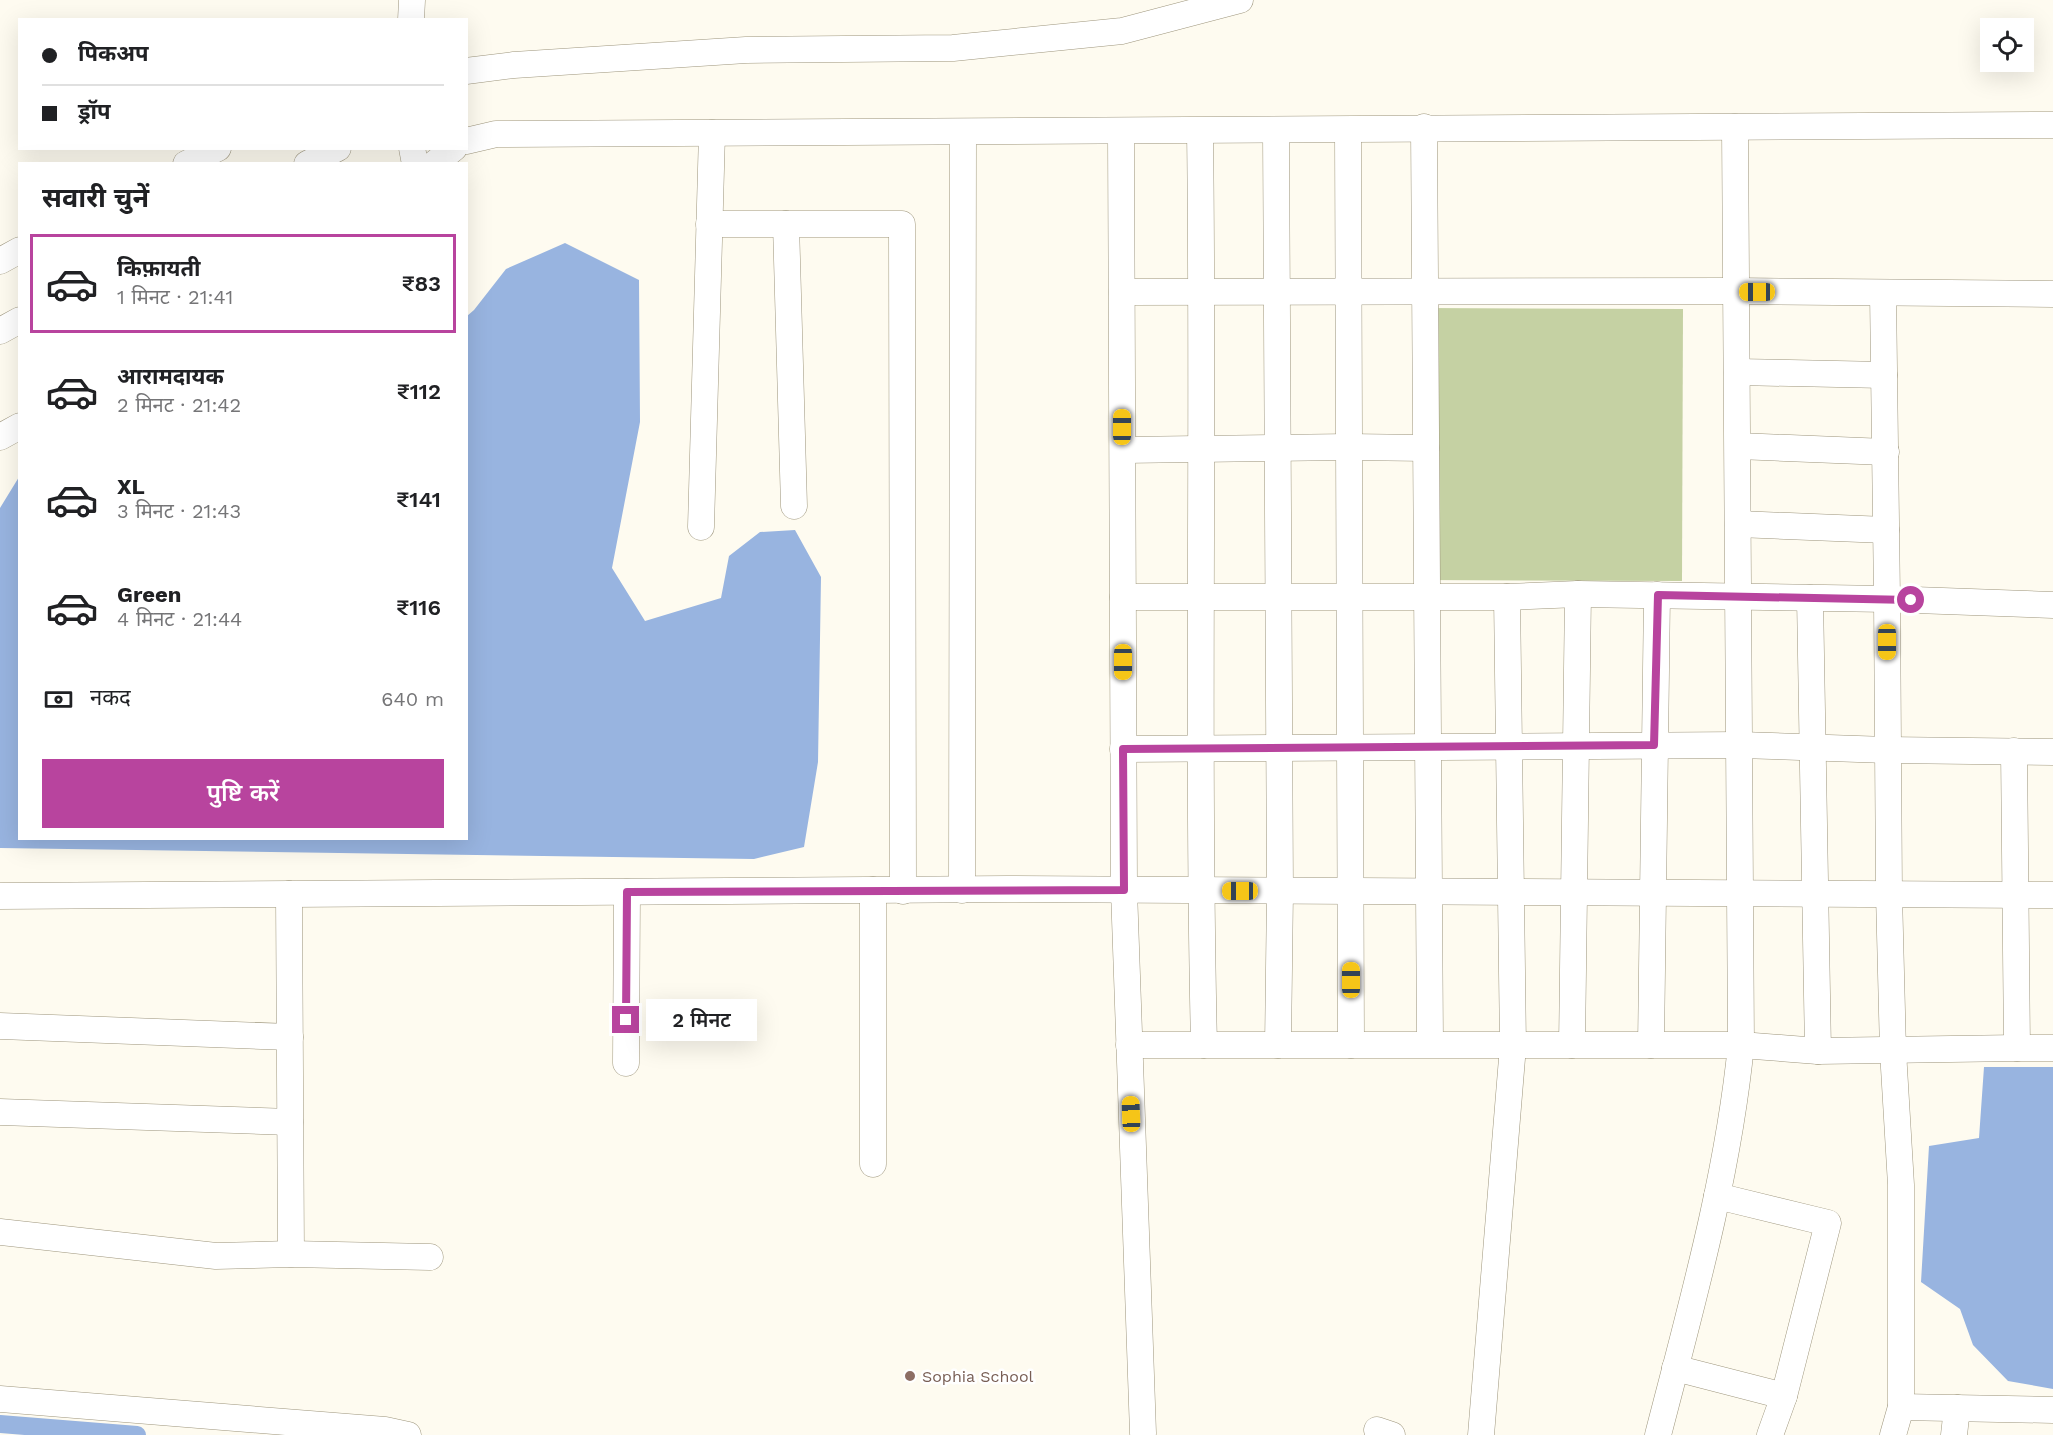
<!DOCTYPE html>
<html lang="hi">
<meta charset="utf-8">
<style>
:root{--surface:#fff;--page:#f6f6f6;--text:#202124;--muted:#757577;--line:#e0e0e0;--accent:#b8449e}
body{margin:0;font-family:"Work Sans","Noto Sans Devanagari",sans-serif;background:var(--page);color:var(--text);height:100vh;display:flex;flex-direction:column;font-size:22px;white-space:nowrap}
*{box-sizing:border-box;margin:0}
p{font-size:20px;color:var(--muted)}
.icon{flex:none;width:33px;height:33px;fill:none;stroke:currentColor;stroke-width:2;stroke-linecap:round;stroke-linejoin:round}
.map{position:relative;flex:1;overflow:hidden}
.sheet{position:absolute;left:18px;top:162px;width:450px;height:678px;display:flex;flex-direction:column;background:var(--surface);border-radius:0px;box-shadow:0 6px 24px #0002}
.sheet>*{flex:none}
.top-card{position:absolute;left:18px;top:18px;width:450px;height:132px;border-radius:0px;box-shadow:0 6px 24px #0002;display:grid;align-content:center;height:132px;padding:0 24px;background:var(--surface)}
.fabs{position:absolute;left:1980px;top:18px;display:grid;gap:12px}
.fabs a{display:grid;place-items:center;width:54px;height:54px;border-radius:0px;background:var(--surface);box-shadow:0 6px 24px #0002;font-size:30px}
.end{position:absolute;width:27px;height:27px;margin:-14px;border:8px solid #b8449e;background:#fff;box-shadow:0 0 0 3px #fff}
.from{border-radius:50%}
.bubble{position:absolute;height:42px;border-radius:0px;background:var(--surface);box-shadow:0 6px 24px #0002;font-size:20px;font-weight:600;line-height:42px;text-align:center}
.car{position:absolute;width:18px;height:36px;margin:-18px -9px;border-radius:8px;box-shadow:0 0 4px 2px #0007;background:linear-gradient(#f5c518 24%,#345 0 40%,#f5c518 0 76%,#345 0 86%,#f5c518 0)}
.top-card b{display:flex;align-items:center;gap:21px;height:57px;font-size:22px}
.top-card b+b{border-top:2px solid var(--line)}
.top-card i{width:15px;height:15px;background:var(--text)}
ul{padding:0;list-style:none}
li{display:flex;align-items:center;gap:18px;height:99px;margin:0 12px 9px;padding:0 12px;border:3px solid transparent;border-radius:0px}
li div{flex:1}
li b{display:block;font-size:22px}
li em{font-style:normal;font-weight:600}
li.current{border-color:var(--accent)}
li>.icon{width:54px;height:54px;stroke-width:1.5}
h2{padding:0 24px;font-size:27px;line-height:72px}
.pay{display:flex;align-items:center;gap:15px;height:66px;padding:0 24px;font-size:22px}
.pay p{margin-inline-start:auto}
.primary-button{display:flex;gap:12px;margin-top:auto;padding:12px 24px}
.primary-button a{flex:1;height:69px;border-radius:0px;background:var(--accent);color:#fff;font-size:24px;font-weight:600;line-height:69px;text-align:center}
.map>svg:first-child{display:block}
</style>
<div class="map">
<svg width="2053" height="1435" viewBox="0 0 2053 1435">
<rect width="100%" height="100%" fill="#fefbf0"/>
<path fill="#c5d1a3" d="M1423,308L1683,309L1682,581L1422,580Z"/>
<g fill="#98b4e0">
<path d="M565,243L639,280L640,422L612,568L645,621L721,598L729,556L760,532L795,530L821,577L818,762L804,847L754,859L0,848V508L19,477L20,838H466L467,316L474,310L506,269Z"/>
<path d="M1984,1067H2053V1389L2008,1381L1973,1345L1960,1309L1921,1282L1929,1146L1979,1138Z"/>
</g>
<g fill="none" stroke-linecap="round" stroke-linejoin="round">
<path stroke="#98b4e0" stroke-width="18" d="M0,1424L137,1435"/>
<g stroke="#9e967d" stroke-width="27">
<g id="minor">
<path d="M411,20L412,0"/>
<path d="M466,71L514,65L746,50L953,48L1122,31L1240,0"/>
<path d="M1424,127L1430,1044"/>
<path d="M1276,130L1280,892L1278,1045"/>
<path d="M1348,130L1351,1045"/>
<path d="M1200,131C1204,436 1197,741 1204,1045"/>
<path d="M1121,132L1124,890L1143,1433"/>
<path d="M466,141L496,134L2053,125"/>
<path d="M412,148L415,164"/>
<path d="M186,164L218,148"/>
<path d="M307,164L338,148"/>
<path d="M434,164L454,148"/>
<path d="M709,224H902L903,891"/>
<path d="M786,224L794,506"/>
<path d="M0,261L20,250"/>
<path d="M1122,292L1737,291L2053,294"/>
<path d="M1883,293L1887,599L1889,894L1893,1051L1901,1185V1407L1893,1435"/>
<path d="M0,331L20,320"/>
<path d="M1737,372L1884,375"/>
<path d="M0,437L20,426"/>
<path d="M1738,446L1886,452"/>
<path d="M1123,450L1349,447L1426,448"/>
<path d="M1738,524L1886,530"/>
<path d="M701,527L712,133"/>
<path d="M1123,597H1507L1578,594L1887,599L2053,605"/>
<path d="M1810,598L1818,1051"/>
<path d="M1123,749L1740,745L1887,750L2053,752"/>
<path d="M2014,751L2017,1048H2053"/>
<path d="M962,890L963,132"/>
<path d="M289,894L291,1254"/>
<path d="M0,896L1007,889L2053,895"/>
<path d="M0,1026L290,1037"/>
<path d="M1129,1045H1741L1818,1051L2017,1048"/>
<path d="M1572,1045L1578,594"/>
<path d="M1651,1045L1657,595"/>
<path d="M626,1063L627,892"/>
<path d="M0,1112L290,1122"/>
<path d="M873,1164V890"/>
<path d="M1717,1196L1828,1223L1784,1396L1770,1435"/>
<path d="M0,1232L216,1256L291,1254L430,1257"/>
<path d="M1675,1368L1784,1396"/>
<path d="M0,1399L385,1430L408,1435"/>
<path d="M1901,1407L2053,1410"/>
<path d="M1377,1430L1392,1435"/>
<path d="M1481,1435L1513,1046L1507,597"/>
<path d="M1658,1435C1691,1307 1728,1177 1741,1045L1735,127"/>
<path d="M1954,1435L1957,1408"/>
</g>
</g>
<use href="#minor" stroke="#fff" stroke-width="26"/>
</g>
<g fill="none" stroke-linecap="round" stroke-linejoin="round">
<path stroke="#b8449e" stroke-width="8" d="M626,1020L627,892L1124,890L1123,749L1654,745L1658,595L1911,600"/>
</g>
<circle fill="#8d6e63" stroke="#fff" stroke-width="2" cx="910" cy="1376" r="6"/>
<g text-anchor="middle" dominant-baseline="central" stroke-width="5" stroke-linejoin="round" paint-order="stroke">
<g font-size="16" fill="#785e54" stroke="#fff" text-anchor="start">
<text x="922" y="1376">Sophia School</text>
</g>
</g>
</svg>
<div class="fabs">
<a><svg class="icon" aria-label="locate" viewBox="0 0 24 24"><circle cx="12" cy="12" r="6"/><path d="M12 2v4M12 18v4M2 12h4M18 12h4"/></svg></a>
</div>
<i class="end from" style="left:1911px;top:600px"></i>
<i class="end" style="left:626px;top:1020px"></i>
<div class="bubble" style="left:646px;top:999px;width:111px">2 मिनट</div>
<i class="car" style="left:1757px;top:292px;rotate:270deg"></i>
<i class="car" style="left:1122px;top:427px;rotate:0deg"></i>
<i class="car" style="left:1887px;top:642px;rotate:180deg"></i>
<i class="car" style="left:1123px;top:662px;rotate:180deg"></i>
<i class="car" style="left:1240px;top:891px;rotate:270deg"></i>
<i class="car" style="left:1351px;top:980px;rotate:0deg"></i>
<i class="car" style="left:1131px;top:1114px;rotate:358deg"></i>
<div class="top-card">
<b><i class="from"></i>पिकअप</b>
<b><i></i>ड्रॉप</b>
</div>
<section class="sheet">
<h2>सवारी चुनें</h2>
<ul>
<li class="current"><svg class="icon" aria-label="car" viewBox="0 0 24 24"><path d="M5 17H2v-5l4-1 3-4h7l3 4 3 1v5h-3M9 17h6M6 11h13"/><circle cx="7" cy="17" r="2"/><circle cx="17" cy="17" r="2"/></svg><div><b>किफ़ायती</b><p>1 मिनट · 21:41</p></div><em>₹83</em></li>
<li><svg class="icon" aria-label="car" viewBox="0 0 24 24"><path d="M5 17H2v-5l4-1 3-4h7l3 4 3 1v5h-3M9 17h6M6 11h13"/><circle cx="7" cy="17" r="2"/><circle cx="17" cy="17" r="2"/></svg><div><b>आरामदायक</b><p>2 मिनट · 21:42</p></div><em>₹112</em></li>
<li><svg class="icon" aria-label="car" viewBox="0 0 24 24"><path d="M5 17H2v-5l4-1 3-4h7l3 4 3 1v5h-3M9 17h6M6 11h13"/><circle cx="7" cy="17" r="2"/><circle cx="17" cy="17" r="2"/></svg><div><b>XL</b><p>3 मिनट · 21:43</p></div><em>₹141</em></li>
<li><svg class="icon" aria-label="car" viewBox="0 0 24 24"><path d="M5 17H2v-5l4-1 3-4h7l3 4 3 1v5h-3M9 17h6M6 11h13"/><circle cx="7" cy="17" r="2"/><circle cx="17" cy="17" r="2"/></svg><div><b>Green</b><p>4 मिनट · 21:44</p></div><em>₹116</em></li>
</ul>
<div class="pay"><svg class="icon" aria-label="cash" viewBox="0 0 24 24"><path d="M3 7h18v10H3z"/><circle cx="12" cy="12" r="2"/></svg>नकद<p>640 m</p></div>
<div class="primary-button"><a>पुष्टि करें</a></div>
</section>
</div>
